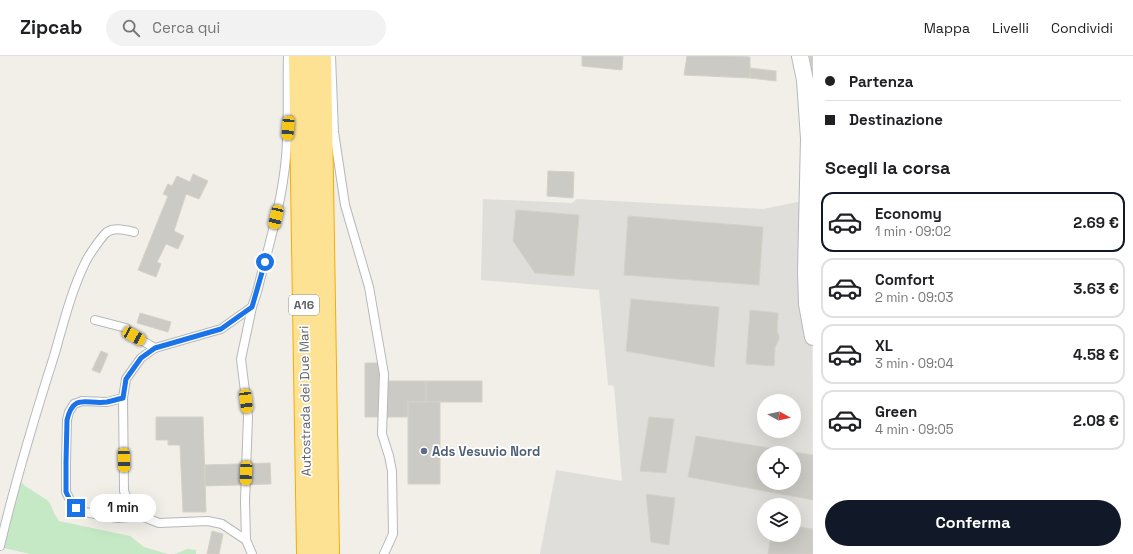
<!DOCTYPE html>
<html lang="it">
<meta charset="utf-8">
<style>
:root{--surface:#fff;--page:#f2f2f2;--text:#202124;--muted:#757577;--line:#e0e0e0;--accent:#111827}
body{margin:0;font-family:"Space Grotesk",sans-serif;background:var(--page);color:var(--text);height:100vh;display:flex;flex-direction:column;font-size:15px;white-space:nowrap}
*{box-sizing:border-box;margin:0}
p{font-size:13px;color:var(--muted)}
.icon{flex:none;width:22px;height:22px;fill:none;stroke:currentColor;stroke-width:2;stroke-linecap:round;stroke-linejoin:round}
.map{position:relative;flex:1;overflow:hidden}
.panel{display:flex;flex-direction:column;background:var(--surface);width:320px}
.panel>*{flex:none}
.top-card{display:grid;align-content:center;height:88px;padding:0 12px;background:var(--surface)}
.needle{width:26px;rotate:98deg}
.tools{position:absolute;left:757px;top:338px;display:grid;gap:8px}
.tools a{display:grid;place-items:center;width:44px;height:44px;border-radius:50%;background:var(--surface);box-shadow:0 4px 16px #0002;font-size:20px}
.end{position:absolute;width:18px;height:18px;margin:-9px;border:5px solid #1a73e8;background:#fff;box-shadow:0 0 0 2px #fff}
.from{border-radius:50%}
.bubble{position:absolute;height:28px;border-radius:14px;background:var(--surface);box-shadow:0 4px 16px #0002;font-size:13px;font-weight:700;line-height:28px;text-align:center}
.car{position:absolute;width:12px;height:24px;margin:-12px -6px;border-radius:5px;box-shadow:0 0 3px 1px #0007;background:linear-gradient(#f5c518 24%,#345 0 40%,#f5c518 0 76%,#345 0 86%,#f5c518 0)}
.top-card b{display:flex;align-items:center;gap:14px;height:38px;font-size:15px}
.top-card b+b{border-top:1px solid var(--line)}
.top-card i{width:10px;height:10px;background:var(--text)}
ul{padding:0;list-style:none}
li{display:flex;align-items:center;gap:12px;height:60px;margin:0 8px 6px;padding:0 4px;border:2px solid var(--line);border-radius:12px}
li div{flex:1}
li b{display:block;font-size:15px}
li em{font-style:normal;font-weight:700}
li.on{border-color:var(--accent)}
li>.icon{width:36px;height:36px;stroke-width:1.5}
h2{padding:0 12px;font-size:18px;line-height:48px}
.primary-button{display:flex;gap:8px;margin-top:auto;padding:8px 12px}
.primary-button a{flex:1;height:46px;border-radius:24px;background:var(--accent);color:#fff;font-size:16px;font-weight:700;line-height:46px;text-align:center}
header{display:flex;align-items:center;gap:24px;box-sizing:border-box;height:56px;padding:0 20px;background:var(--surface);border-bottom:1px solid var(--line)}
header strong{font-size:19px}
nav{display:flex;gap:22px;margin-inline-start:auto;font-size:14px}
.search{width:280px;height:36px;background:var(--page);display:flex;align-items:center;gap:10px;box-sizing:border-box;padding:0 14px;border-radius:22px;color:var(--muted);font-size:15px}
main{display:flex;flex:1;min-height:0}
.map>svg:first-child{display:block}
</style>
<header>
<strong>Zipcab</strong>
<div class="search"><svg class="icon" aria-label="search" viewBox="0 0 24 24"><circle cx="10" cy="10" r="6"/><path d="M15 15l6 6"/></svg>Cerca qui</div>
<nav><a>Mappa</a><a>Livelli</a><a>Condividi</a></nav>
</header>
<main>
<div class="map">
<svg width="813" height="498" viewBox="0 0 813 498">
<rect width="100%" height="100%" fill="#f1efe8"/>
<path fill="#e0deda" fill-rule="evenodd" d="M483,143L572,147L577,143L763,153L812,143L813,498H540L556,414L622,425L614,330L608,329L599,234L481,224ZM764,345H794V375H764ZM764,397H794V427H764ZM764,449H794V479H764Z"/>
<g fill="#c5e8c5">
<path d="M21,426L25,430L47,444L50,447L54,457L59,465L130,480L144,491L168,498H30L4,492L17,442Z"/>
<path d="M187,493L196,494V498H175Z"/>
</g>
<g fill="#cccac5" stroke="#d6d1c6" fill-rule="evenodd">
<path d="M582,0H623L622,14L582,10Z"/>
<path d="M687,0H731L750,1V22L684,19Z"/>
<path d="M810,0H813V17H812Z"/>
<path d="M750,12L776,15V25L750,22Z"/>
<path d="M548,115L574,116L573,142L547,140Z"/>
<path d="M193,118L208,125L199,143L186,138L174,175L184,180L178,193L166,188L157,206L161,208L156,221L138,214L168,140L163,138L168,128L172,130L177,120L190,126Z"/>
<path d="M516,154L579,159L574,220L535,217L513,185Z"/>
<path d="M628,160L763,171L759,229L624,219Z"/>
<path d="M631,243L719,251L714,311L626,295Z"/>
<path d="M750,254L778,257L777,276L779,280V283L775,291L774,310L746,308Z"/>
<path d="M140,257L171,266L168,276L137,267Z"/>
<path d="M101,295L108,298L100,317L92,314Z"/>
<path d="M365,307H380V325H426V346H408V361H365Z"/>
<rect x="426" y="325" width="56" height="21"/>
<rect x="408" y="346" width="32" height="82"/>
<path d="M156,361H203L206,456H183L180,389H168V384H156Z"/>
<path d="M649,361L674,363L666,417L640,415Z"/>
<path d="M696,380L813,399V444L688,421ZM764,397H794V427H764Z"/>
<path d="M270,407L271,428L205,430V409Z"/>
<path d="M646,438L675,442L669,489L651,486Z"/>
<path d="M794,470L813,473V498H768L771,479H794Z"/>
<path d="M212,475L223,478L219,498H207Z"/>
</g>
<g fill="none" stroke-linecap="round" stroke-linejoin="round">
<g stroke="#b5b8bc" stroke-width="10">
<g id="lane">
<path d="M331,0L334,76L345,149L369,231L384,318L382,378L389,400L392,415L393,478L384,498"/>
<path d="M95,264L126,272L132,279L155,292"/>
<path d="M123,342L107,346L82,345L74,348L69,356L67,364L66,405V436L70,444L76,452L85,456L105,460L118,462L141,460"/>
<path d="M246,484L222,468L208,465L159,467L141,460L131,452L124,435L123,342L126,323L141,302L155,292L221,273L252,251"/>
<path d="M0,490C15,426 34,363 54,300C63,269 71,235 86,205C89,199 102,180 107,176C115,171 125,174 134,176"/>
<path d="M252,498L246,484L245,445L248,360L241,303L252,251L257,236C268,192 282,147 286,101C289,67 287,34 288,0"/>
</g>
</g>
<g stroke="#b5b8bc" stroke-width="18">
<path id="street" d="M800,0L805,24L809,83L806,215L807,248L813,281"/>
</g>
<g stroke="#f9ab00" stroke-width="24">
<g id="highway">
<path d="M300,0L308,498"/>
<path d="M320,0L328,498"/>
</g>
</g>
<use href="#lane" stroke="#fff" stroke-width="8"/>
<use href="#street" stroke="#fff" stroke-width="16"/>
<use href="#highway" stroke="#fde293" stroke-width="22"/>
</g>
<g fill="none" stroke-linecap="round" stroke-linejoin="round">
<path stroke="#1a73e8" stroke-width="5" d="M76,452L70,444L66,436V406L67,364C74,336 87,349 107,346C112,345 118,343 123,342L126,323L141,302L155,292L221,273L252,251L265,206"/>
</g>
<circle fill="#5c6f8a" stroke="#fff" stroke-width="1.5" cx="424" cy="395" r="4"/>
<g text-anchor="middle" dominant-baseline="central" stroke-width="3.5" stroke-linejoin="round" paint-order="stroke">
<rect fill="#fff" stroke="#8f9295" stroke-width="1" x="289" y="239" width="30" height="20" rx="3"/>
<g font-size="12" font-weight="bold" fill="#5f6368">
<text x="304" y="249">A16</text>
</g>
<g font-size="13" fill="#5f6368" stroke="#fff">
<text transform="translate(305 345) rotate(-91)">Autostrada dei Due Mari</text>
</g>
<g font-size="13" font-weight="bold" fill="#4e5e75" stroke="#fff" text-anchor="start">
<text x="432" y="395">Ads Vesuvio Nord</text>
</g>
</g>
</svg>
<div class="tools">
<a><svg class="needle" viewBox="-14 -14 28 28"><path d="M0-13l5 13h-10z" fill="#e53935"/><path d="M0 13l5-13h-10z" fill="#757577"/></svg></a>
<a><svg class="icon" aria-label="locate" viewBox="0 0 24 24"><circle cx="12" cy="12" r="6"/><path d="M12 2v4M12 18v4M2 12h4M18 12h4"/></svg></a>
<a><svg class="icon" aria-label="layers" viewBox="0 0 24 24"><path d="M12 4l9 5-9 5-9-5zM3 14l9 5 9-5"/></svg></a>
</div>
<i class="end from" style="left:265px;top:206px"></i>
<i class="end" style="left:76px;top:452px"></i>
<div class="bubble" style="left:90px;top:438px;width:66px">1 min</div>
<i class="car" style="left:288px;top:72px;rotate:184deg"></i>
<i class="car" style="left:276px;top:161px;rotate:193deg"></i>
<i class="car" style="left:134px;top:280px;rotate:119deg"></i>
<i class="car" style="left:246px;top:345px;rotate:173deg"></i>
<i class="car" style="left:124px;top:404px;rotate:179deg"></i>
<i class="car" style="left:246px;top:417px;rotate:182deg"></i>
</div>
<section class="panel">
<div class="top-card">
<b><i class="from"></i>Partenza</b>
<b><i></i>Destinazione</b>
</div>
<h2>Scegli la corsa</h2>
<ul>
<li class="on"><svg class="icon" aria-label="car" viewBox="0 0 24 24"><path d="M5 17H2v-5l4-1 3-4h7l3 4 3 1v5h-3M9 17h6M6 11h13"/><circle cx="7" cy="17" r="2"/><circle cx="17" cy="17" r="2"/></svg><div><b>Economy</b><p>1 min · 09:02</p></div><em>2.69 €</em></li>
<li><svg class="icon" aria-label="car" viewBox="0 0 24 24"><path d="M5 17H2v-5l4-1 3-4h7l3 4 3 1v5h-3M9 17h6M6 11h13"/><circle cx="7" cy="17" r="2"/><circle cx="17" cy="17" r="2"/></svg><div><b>Comfort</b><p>2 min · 09:03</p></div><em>3.63 €</em></li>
<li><svg class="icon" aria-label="car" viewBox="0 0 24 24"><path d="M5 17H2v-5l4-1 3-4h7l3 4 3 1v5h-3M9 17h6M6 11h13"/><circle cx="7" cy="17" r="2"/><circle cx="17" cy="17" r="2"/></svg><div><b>XL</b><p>3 min · 09:04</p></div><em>4.58 €</em></li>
<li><svg class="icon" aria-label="car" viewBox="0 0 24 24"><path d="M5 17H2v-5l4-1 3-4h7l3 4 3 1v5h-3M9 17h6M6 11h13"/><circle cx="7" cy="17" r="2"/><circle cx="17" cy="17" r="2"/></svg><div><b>Green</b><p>4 min · 09:05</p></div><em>2.08 €</em></li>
</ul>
<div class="primary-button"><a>Conferma</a></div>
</section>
</main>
